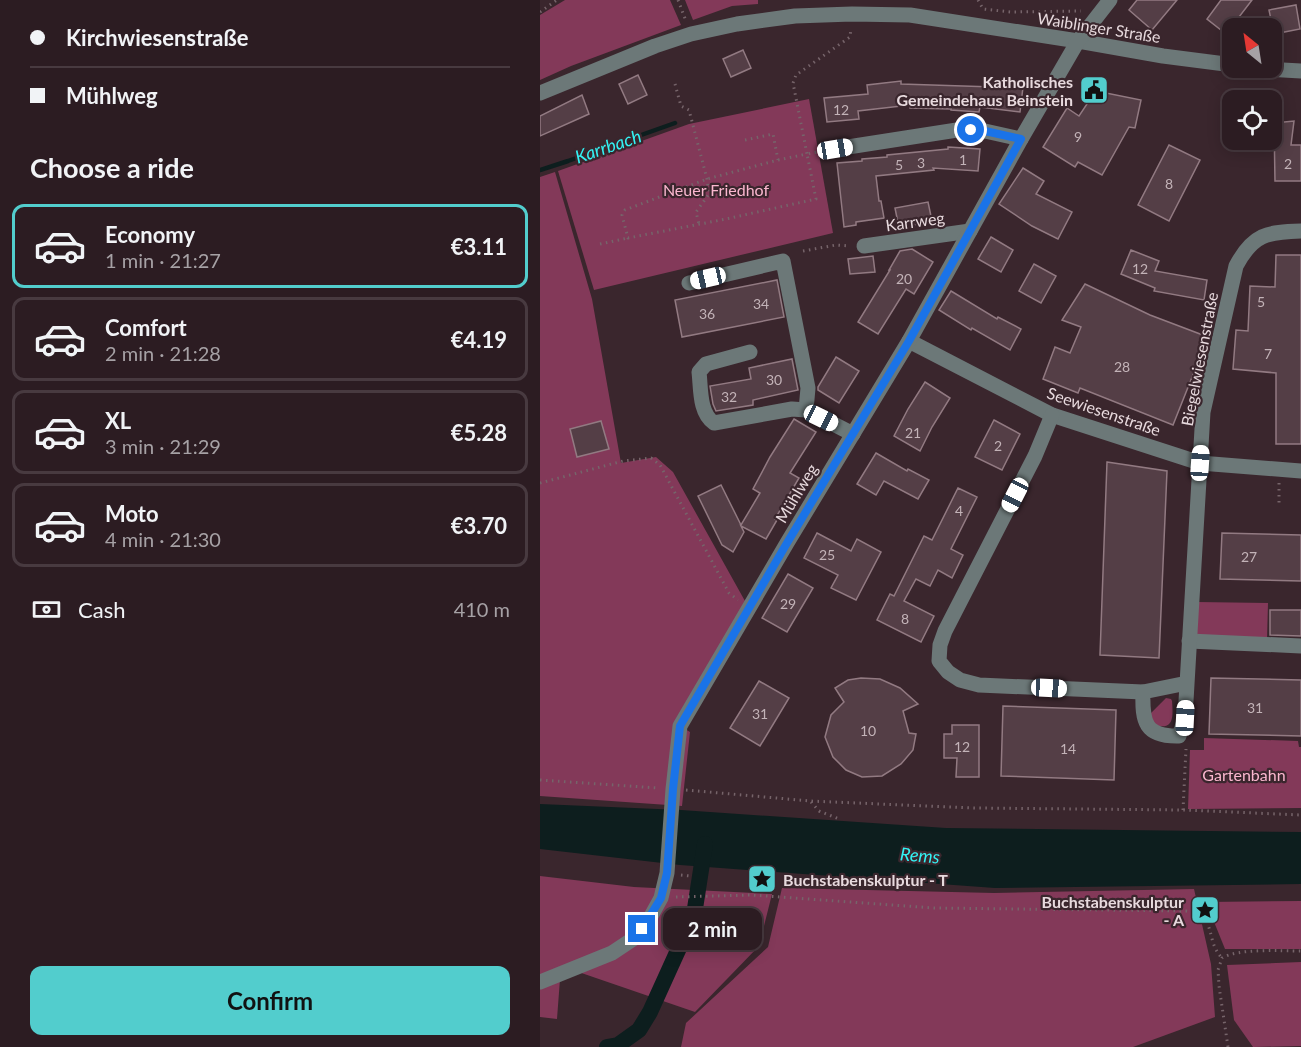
<!DOCTYPE html>
<meta charset="utf-8">
<style>
:root{--surface:#2c1c22;--page:#38292f;--text:#f1f3f6;--muted:#a6a1a5;--line:#483a40;--accent:#52cdcd}
body{margin:0;font-family:Lato,sans-serif;background:var(--page);color:var(--text);height:100vh;display:flex;flex-direction:column;font-size:22px;white-space:nowrap}
*{box-sizing:border-box;margin:0}
p{font-size:20px;color:var(--muted)}
.icon{flex:none;width:33px;height:33px;fill:none;stroke:currentColor;stroke-width:2;stroke-linecap:round;stroke-linejoin:round}
.map{position:relative;flex:1;overflow:hidden}
.panel{display:flex;flex-direction:column;background:var(--surface);width:540px}
.panel>*{flex:none}
.top-card{display:grid;align-content:center;height:132px;padding:0 30px;background:var(--surface)}
.needle{width:39px;rotate:330deg}
.tools{position:absolute;left:682px;top:18px;display:grid;gap:12px}
.tools a{display:grid;place-items:center;width:60px;height:60px;border-radius:12px;background:var(--surface);box-shadow:0 3px 15px #0003,0 0 0 2px var(--line);font-size:30px}
.end{position:absolute;width:27px;height:27px;margin:-14px;border:8px solid #1a73e8;background:#fff;box-shadow:0 0 0 3px #fff}
.from{border-radius:50%}
.bubble{position:absolute;height:42px;border-radius:12px;background:var(--surface);box-shadow:0 3px 15px #0003,0 0 0 2px var(--line);font-size:20px;font-weight:700;line-height:42px;text-align:center}
.car{position:absolute;width:18px;height:36px;margin:-18px -9px;border-radius:8px;box-shadow:0 0 4px 2px #0007;background:linear-gradient(#fff 24%,#345 0 40%,#fff 0 76%,#345 0 86%,#fff 0)}
.top-card b{display:flex;align-items:center;gap:21px;height:57px;font-size:22px}
.top-card b+b{border-top:2px solid var(--line)}
.top-card i{width:15px;height:15px;background:var(--text)}
ul{padding:0;list-style:none}
li{display:flex;align-items:center;gap:18px;height:84px;margin:0 12px 9px;padding:0 18px;border:3px solid var(--line);border-radius:12px}
li div{flex:1}
li b{display:block;font-size:22px}
li em{font-style:normal;font-weight:700}
li.on{border-color:var(--accent)}
li>.icon{width:54px;height:54px;stroke-width:1.5}
h2{padding:0 30px;font-size:27px;line-height:72px}
.pay{display:flex;align-items:center;gap:15px;height:66px;padding:0 30px;font-size:22px}
.pay p{margin-inline-start:auto}
.cta{display:flex;gap:12px;margin-top:auto;padding:12px 30px}
.cta a{flex:1;height:69px;border-radius:12px;background:var(--accent);color:#111;font-size:24px;font-weight:700;line-height:69px;text-align:center}
main{display:flex;flex:1;min-height:0}
.map>svg:first-child{display:block}
</style>
<main>
<section class="panel">
<div class="top-card">
<b><i class="from"></i>Kirchwiesenstraße</b>
<b><i></i>Mühlweg</b>
</div>
<h2>Choose a ride</h2>
<ul>
<li class="on"><svg class="icon" aria-label="car" viewBox="0 0 24 24"><path d="M5 17H2v-5l4-1 3-4h7l3 4 3 1v5h-3M9 17h6M6 11h13"/><circle cx="7" cy="17" r="2"/><circle cx="17" cy="17" r="2"/></svg><div><b>Economy</b><p>1 min · 21:27</p></div><em>€3.11</em></li>
<li><svg class="icon" aria-label="car" viewBox="0 0 24 24"><path d="M5 17H2v-5l4-1 3-4h7l3 4 3 1v5h-3M9 17h6M6 11h13"/><circle cx="7" cy="17" r="2"/><circle cx="17" cy="17" r="2"/></svg><div><b>Comfort</b><p>2 min · 21:28</p></div><em>€4.19</em></li>
<li><svg class="icon" aria-label="car" viewBox="0 0 24 24"><path d="M5 17H2v-5l4-1 3-4h7l3 4 3 1v5h-3M9 17h6M6 11h13"/><circle cx="7" cy="17" r="2"/><circle cx="17" cy="17" r="2"/></svg><div><b>XL</b><p>3 min · 21:29</p></div><em>€5.28</em></li>
<li><svg class="icon" aria-label="car" viewBox="0 0 24 24"><path d="M5 17H2v-5l4-1 3-4h7l3 4 3 1v5h-3M9 17h6M6 11h13"/><circle cx="7" cy="17" r="2"/><circle cx="17" cy="17" r="2"/></svg><div><b>Moto</b><p>4 min · 21:30</p></div><em>€3.70</em></li>
</ul>
<div class="pay"><svg class="icon" aria-label="cash" viewBox="0 0 24 24"><path d="M3 7h18v10H3z"/><circle cx="12" cy="12" r="2"/></svg>Cash<p>410 m</p></div>
<div class="cta"><a>Confirm</a></div>
</section>
<div class="map">
<svg width="761" height="1047" viewBox="0 0 761 1047">
<rect width="100%" height="100%" fill="#3a262d"/>
<g fill="#833959">
<path d="M25,0H130L141,25L31,66L0,80V15Z"/>
<path d="M145,0H218V4L192,6L153,20Z"/>
<path d="M269,99L293,233L54,290L18,171L149,124Z"/>
<path d="M15,172L52,299L81,463L116,457L133,472L210,610L145,729L150,732L142,806L0,796V177Z"/>
<path d="M657,602L728,603L727,640L656,638Z"/>
<path d="M626,698L631,699L632,701C633,715 635,731 615,725L611,717V713Z"/>
<path d="M664,738L758,741L759,747H761V808L648,809L650,750H664Z"/>
<path d="M0,876L94,887L232,894L219,946L155,1012L21,966L17,1019L0,1017Z"/>
<path d="M242,888L454,893L654,889L671,964L675,1017L593,1047H141L146,1023L228,947Z"/>
<path d="M761,901V949H685L666,902Z"/>
<path d="M761,962V1046L713,1047L694,1020L687,965Z"/>
</g>
<path fill="#0d1e1e" d="M0,804L141,810L406,828L761,832V884L455,888L140,865L0,849Z"/>
<g fill="none" stroke-linecap="round" stroke-linejoin="round">
<path stroke="#0d1e1e" stroke-width="4.5" d="M0,170L28,161L135,123"/>
<path stroke="#0d1e1e" stroke-width="16" d="M67,1047L78,1045L99,1030L110,1012L154,915L165,844"/>
</g>
<g fill="#543e46" stroke="#927a82" stroke-width="1.5">
<path d="M597,0H637L612,30L589,10Z"/>
<path d="M681,0H712L686,34L667,19Z"/>
<path d="M756,5L760,29L734,34L729,10Z"/>
<path d="M203,50L211,68L191,77L183,59Z"/>
<path d="M98,75L107,95L88,104L79,84Z"/>
<path d="M361,81V84L454,87L455,82L483,87L480,112L440,107L439,112L411,110V109L370,108V105L318,111L319,119L287,122L284,98L328,94L327,85Z"/>
<path d="M551,90L601,100L595,128L589,127L562,175L538,162L535,167L503,147L527,108L539,116L549,101Z"/>
<path d="M42,95L49,114L0,136V116Z"/>
<path d="M754,121L751,145H761V181H735L734,123Z"/>
<path d="M629,145L660,160L629,221L598,205Z"/>
<path d="M408,147L440,149L438,171L393,168L394,170L336,176L339,201H341L344,218L316,222V225L304,227L297,163L322,161V159L347,157V155L408,149Z"/>
<path d="M483,168L504,181L496,194L532,212L518,239L492,226L459,204Z"/>
<path d="M388,202L392,221L359,228L355,208Z"/>
<path d="M451,237L473,250L461,272L438,259Z"/>
<path d="M372,249L393,262L374,294L366,289L338,334L318,322L350,270H349L360,251Z"/>
<path d="M591,250L619,261L615,271L667,280L664,300L614,291L615,288L581,274Z"/>
<path d="M736,255H761V444H736V373L693,369L696,330L708,331L710,286L735,287Z"/>
<path d="M333,256L335,272L310,274L308,259Z"/>
<path d="M494,264L516,276L501,303L479,291Z"/>
<path d="M237,280L244,317L142,337L135,300Z"/>
<path d="M545,284L610,315L668,337L633,425L540,388L538,393L503,379L515,347L530,353L541,327L522,320Z"/>
<path d="M411,291L457,319L458,317L481,329L470,350L432,328L431,330L399,310Z"/>
<path d="M296,357L319,371L299,403L278,390V387Z"/>
<path d="M252,359L258,390L213,400V405L176,411L173,404L170,386L211,379L209,368Z"/>
<path d="M385,382L410,398L392,427L380,451L354,436L368,409Z"/>
<path d="M254,419L276,432L250,473L259,478L235,519L237,520L226,539L201,526L204,532L193,552L182,545L158,496L181,485L201,525L220,493L213,489L230,457Z"/>
<path d="M454,420L480,434L462,470L435,457Z"/>
<path d="M61,421L69,449L37,457L30,429Z"/>
<path d="M336,453L367,471L368,469L389,480L378,499L344,481L336,495L317,484Z"/>
<path d="M567,462L627,471L619,658L560,655Z"/>
<path d="M418,488L437,497L411,549L423,555L412,578L398,570L390,586L376,579L364,601L394,616L381,642L337,620L350,594L354,596L384,536L392,540Z"/>
<path d="M277,533L311,551L317,539L341,552L316,600L291,588L298,575L264,558Z"/>
<path d="M682,533L761,535V581L680,579Z"/>
<path d="M248,574L273,588L247,632L222,618Z"/>
<path d="M730,610H761V636L730,635Z"/>
<path d="M321,678L340,679L360,688L378,704L363,711L369,733L376,734L373,750L361,764L342,776L322,777L306,770L293,757L285,737L291,715L304,702L295,688L308,680Z"/>
<path d="M671,678L761,680V736L669,734Z"/>
<path d="M219,681L249,698L220,746L190,728Z"/>
<path d="M463,706L576,710L574,780L461,776Z"/>
<path d="M412,725H439V777H416L417,758H404V734H412Z"/>
</g>
<g fill="none" stroke-linecap="round" stroke-linejoin="round">
<g stroke="#76646a" stroke-width="3" stroke-dasharray="1.5 4.5" stroke-linecap="butt">
<path d="M138,0L146,21"/>
<path d="M438,0L443,9L471,12L541,11"/>
<path d="M0,12L17,0"/>
<path d="M135,84L141,106L149,110L167,179L169,194L156,212L159,224"/>
<path d="M205,140L233,134L238,160"/>
<path d="M282,151L267,154L276,199L186,219L88,238L82,215L85,210L167,179L238,160L267,154L253,83L256,75L310,37L311,28"/>
<path d="M60,244L88,238"/>
<path d="M263,251L296,245L310,246"/>
<path d="M0,483L83,461L111,458L120,465L189,593L198,600"/>
<path d="M739,483V505"/>
<path d="M0,780L118,788"/>
<path d="M146,790L270,801L434,808L643,810L761,815"/>
<path d="M271,802L279,811L299,819"/>
<path d="M643,810L646,749"/>
<path d="M141,875L150,876"/>
<path d="M136,897L212,895L394,908L646,911C679,917 664,939 682,958"/>
<path d="M688,1047L679,986L678,970L682,958C699,948 740,951 761,951"/>
</g>
<g stroke="#6c7878" stroke-width="15">
<path d="M708,68L761,71"/>
<path d="M0,93L115,46L151,34L197,24L255,16L312,14L370,15L538,41L623,56L693,65"/>
<path d="M295,149L417,130L445,131L481,139"/>
<path d="M324,246L430,231"/>
<path d="M149,283L243,261L268,388L266,410"/>
<path d="M369,341L512,415L660,463L761,471"/>
<path d="M210,352L166,364L159,372C161,388 159,413 174,423L252,409L266,410L313,434"/>
<path d="M512,415L495,456L405,631L400,645L399,661L408,672L420,680L439,685L603,692"/>
<path d="M649,641L761,646"/>
<path d="M647,683L603,692C602,722 605,737 639,736L645,718L663,412L696,266C713,234 727,232 761,231"/>
<path d="M0,982L72,953L93,939L103,929L110,918L121,898L127,873L133,789L140,726L247,543L369,341L481,139L538,41L570,0"/>
</g>
</g>
<g fill="none" stroke-linecap="round" stroke-linejoin="round">
<path stroke="#1a73e8" stroke-width="8" d="M102,929L121,898L127,873L133,789L140,726L247,543L369,341L481,139L445,131L431,130"/>
</g>
<defs>
<g id="civic-square" transform="scale(1.5)"><rect x="-9" y="-9" width="18" height="18" rx="4" fill="#52cdcd" stroke="#3a262d"/><path d="M-.6-6.5H3V-4.5H.6V-3L4-1V1h2V6H-6V1h2V-1L-.6-3ZM-1.2 2.5V6h2.4V2.5Z" fill="#111"/></g>
<g id="sight-square" transform="scale(1.5)"><rect x="-9" y="-9" width="18" height="18" rx="4" fill="#52cdcd" stroke="#3a262d"/><path d="M0-6L1.8-2.2L6-1.7L2.9 1.2L3.7 5.4L0 3.3L-3.7 5.4L-2.9 1.2L-6-1.7L-1.8-2.2Z" fill="#111"/></g>
</defs>
<g fill-rule="evenodd">
<use href="#civic-square" x="554" y="90"/>
<use href="#sight-square" x="222" y="879"/>
<use href="#sight-square" x="665" y="910"/>
</g>
<g text-anchor="middle" dominant-baseline="central" stroke-width="4.5" stroke-linejoin="round" paint-order="stroke">
<g font-size="14" fill="#c3b3b8">
<text x="301" y="109">12</text>
<text x="538" y="136">9</text>
<text x="423" y="159">1</text>
<text x="381" y="162">3</text>
<text x="748" y="163">2</text>
<text x="359" y="164">5</text>
<text x="629" y="183">8</text>
<text x="600" y="268">12</text>
<text x="364" y="278">20</text>
<text x="721" y="301">5</text>
<text x="221" y="303">34</text>
<text x="167" y="313">36</text>
<text x="728" y="353">7</text>
<text x="582" y="366">28</text>
<text x="234" y="379">30</text>
<text x="189" y="396">32</text>
<text x="373" y="432">21</text>
<text x="458" y="445">2</text>
<text x="419" y="510">4</text>
<text x="287" y="554">25</text>
<text x="709" y="556">27</text>
<text x="248" y="603">29</text>
<text x="365" y="618">8</text>
<text x="715" y="707">31</text>
<text x="220" y="713">31</text>
<text x="328" y="730">10</text>
<text x="422" y="746">12</text>
<text x="528" y="748">14</text>
</g>
<g font-size="16" fill="#e8dade" stroke="#3a262d">
<text transform="translate(559 27) rotate(9)">Waiblinger Straße</text>
<text transform="translate(375 221) rotate(-8)">Karrweg</text>
<text transform="translate(659 359) rotate(-79)">Biegelwiesenstraße</text>
<text transform="translate(564 411) rotate(19)">Seewiesenstraße</text>
<text transform="translate(256 493) rotate(-59)">Mühlweg</text>
</g>
<g font-size="16" font-weight="bold" fill="#e8dade" stroke="#3a262d" text-anchor="end">
<text x="533" y="81">Katholisches<tspan x="533" dy="18">Gemeindehaus Beinstein</tspan></text>
<text x="243" y="879" text-anchor="start">Buchstabenskulptur - T</text>
<text x="644" y="901">Buchstabenskulptur<tspan x="644" dy="18">- A</tspan></text>
</g>
<g font-size="16" fill="#fbb7cf" stroke="#3a262d">
<text x="176" y="189">Neuer Friedhof</text>
<text x="704" y="774">Gartenbahn</text>
</g>
<g font-size="18" font-style="italic" fill="#33f3f4" stroke="#3a262d">
<text transform="translate(68 146) rotate(-19)">Karrbach</text>
<text transform="translate(380 855) rotate(5)">Rems</text>
</g>
</g>
</svg>
<div class="tools">
<a><svg class="needle" viewBox="-14 -14 28 28"><path d="M0-13l5 13h-10z" fill="#e53935"/><path d="M0 13l5-13h-10z" fill="#a6a1a5"/></svg></a>
<a><svg class="icon" aria-label="locate" viewBox="0 0 24 24"><circle cx="12" cy="12" r="6"/><path d="M12 2v4M12 18v4M2 12h4M18 12h4"/></svg></a>
</div>
<i class="end from" style="left:431px;top:130px"></i>
<i class="end" style="left:102px;top:929px"></i>
<div class="bubble" style="left:123px;top:908px;width:99px">2 min</div>
<i class="car" style="left:295px;top:149px;rotate:81deg"></i>
<i class="car" style="left:168px;top:278px;rotate:257deg"></i>
<i class="car" style="left:281px;top:418px;rotate:116deg"></i>
<i class="car" style="left:660px;top:463px;rotate:4deg"></i>
<i class="car" style="left:475px;top:495px;rotate:207deg"></i>
<i class="car" style="left:509px;top:688px;rotate:93deg"></i>
<i class="car" style="left:645px;top:718px;rotate:3deg"></i>
</div>
</main>
